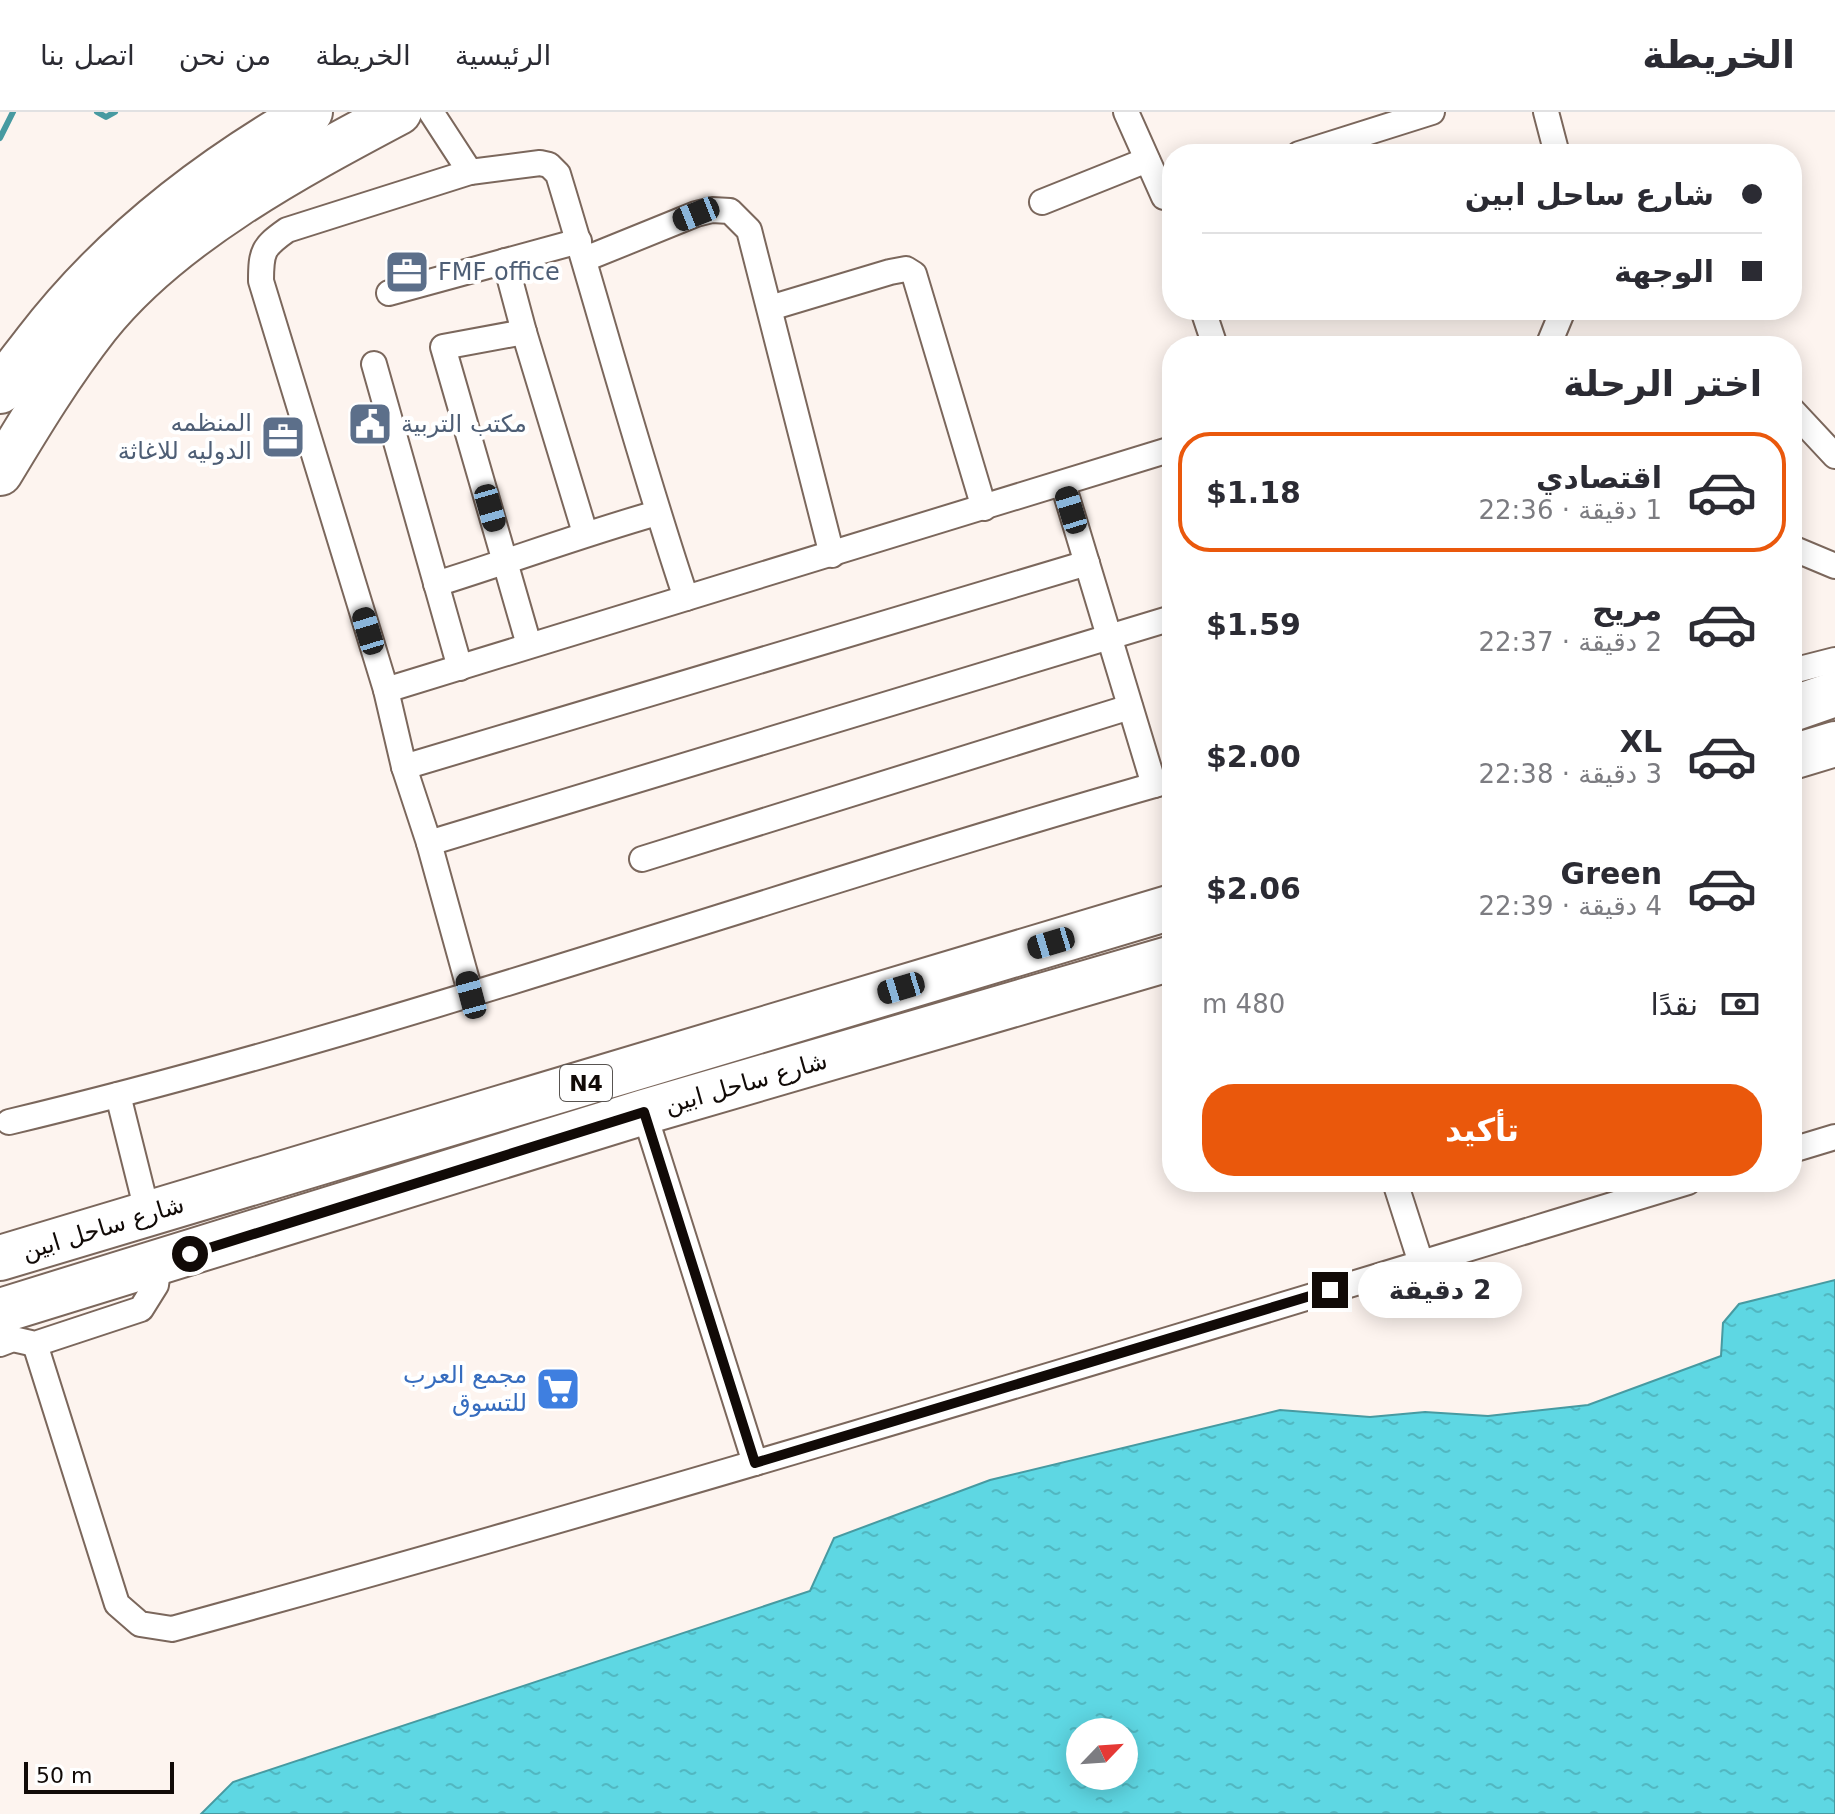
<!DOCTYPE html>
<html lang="ar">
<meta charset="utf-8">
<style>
:root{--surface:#fff;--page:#f7f7f7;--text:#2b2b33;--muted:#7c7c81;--line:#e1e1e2;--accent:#ea580c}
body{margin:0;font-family:"DejaVu Sans","Noto Naskh Arabic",sans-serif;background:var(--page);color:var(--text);direction:rtl;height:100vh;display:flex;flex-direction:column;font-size:30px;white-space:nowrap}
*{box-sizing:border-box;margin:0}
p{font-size:26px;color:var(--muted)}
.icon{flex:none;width:44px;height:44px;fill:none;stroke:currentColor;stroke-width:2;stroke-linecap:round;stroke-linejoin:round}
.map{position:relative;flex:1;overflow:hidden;direction:ltr}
.panel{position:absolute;left:1162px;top:224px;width:640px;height:856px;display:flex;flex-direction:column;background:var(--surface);border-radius:32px;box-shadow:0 4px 20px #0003;direction:rtl}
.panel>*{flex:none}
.guide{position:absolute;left:1162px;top:32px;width:640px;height:176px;border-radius:32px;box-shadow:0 4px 20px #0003;direction:rtl;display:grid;align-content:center;height:176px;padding:0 40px;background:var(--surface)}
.needle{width:52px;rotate:65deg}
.buttons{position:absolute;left:1066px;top:1606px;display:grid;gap:16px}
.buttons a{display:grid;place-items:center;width:72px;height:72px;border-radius:50%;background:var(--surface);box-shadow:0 4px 20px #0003;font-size:40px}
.scale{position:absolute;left:24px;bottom:20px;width:150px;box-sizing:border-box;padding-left:8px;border:4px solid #110a07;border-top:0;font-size:22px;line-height:28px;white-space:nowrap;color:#110a07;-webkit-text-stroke:6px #fff;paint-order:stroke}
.end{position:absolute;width:36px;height:36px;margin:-18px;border:10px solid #110a07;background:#fff;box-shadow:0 0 0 4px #fff}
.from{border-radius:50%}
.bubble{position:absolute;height:56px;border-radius:28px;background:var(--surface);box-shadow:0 4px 20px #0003;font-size:26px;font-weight:600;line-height:56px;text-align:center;direction:rtl}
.car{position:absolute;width:24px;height:48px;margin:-24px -12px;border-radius:10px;box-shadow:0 0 6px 2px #0007;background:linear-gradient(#222 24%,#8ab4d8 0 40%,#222 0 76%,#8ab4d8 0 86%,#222 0)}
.guide b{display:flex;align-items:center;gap:28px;height:76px;font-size:30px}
.guide b+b{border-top:2px solid var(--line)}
.guide i{width:20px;height:20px;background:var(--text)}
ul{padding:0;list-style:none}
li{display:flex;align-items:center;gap:24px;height:120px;margin:0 16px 12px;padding:0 24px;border:4px solid transparent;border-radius:32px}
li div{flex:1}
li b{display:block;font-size:30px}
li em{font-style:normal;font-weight:600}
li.selected{border-color:var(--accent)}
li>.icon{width:72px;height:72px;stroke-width:1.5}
h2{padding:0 40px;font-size:36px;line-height:96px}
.pay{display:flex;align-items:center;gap:20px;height:88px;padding:0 40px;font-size:30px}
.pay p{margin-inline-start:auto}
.primary-button{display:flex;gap:16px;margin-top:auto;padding:16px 40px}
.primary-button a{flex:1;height:92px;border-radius:32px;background:var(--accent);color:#fff;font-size:32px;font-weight:600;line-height:92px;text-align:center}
header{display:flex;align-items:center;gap:48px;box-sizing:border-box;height:112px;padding:0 40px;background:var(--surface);border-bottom:2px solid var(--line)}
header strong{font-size:38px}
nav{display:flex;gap:44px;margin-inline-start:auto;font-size:28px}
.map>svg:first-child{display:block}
</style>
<header>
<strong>الخريطة</strong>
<nav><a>الرئيسية</a><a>الخريطة</a><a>من نحن</a><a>اتصل بنا</a></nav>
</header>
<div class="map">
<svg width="1835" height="1702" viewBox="0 0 1835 1702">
<defs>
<pattern id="water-ripples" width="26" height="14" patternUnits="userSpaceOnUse" patternTransform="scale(2)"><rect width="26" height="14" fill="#5ed7e3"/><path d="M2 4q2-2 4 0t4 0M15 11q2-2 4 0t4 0" fill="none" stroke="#51b7c1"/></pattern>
</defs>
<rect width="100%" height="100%" fill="#fdf4ef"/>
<path fill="url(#water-ripples)" stroke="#479aa1" stroke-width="2" fill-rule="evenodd" d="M1835,1168V1702H201L233,1670L810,1479L834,1426L990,1368L1280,1298L1370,1305L1425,1300L1488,1304L1588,1293L1721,1244L1723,1211L1739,1192ZM1080,1620H1124V1664H1080Z"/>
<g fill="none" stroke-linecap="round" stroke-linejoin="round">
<g stroke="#479aa1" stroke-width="6">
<path d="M97,0L106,5L115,0"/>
<path d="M0,26L13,0"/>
</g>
<g stroke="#7b675c" stroke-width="28">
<g id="street">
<path d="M431,0L470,60"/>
<path d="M1126,0L1164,85L1172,82"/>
<path d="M1546,0L1557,42"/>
<path d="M1299,42L1432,0"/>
<path d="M1042,90L1147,48"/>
<path d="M585,147L696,102L712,98L730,99L749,118L832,443"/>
<path d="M505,149L524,220L585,421"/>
<path d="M389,181L579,129"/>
<path d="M770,196L890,160L906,157L914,162L984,396"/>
<path d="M1203,198L1215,234"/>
<path d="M524,220L443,235L529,533"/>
<path d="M1548,234L1563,198"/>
<path d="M374,252L460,556"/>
<path d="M1792,298L1835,344"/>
<path d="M1063,372L1154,673"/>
<path d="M1792,436L1835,454"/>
<path d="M436,472C510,449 583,422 657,401"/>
<path d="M1792,559L1835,548"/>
<path d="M386,578L1172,337"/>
<path d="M404,655L1087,451"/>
<path d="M429,731L1172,506"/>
<path d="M642,747L1130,595"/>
<path d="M471,883L429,731L404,655L386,578L261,169C261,139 263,135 287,118L470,60L540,51L549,53L558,62C601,203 639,346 686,486"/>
<path d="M118,983L148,1103"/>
<path d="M644,1000L755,1351"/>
<path d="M9,1010C402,916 783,778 1172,668"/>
<path d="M1792,1038L1835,1025"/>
<path d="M1395,1070L1421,1151"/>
<path d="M0,1232L13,1227L35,1232L141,1197L156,1173L159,1152"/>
<path d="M35,1232L117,1492L140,1512L172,1517C680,1378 1184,1223 1688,1070"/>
</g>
</g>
<g stroke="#7b675c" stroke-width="48">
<g id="highway">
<path d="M0,279C10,262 24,246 36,230C110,133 205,60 310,0"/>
<path d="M0,361C30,311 61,260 97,214C170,122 297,54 399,0"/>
<path d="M1792,597L1835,582"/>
<path d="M1792,645L1835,632"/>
<path d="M0,1146L1172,795"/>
<path d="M0,1199L644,1000L1172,846"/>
</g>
</g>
<use href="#street" stroke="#fff" stroke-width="24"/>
<use href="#highway" stroke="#fff" stroke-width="44"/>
</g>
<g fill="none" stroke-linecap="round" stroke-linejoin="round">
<path stroke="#110a07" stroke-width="10" d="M190,1142L644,1000L755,1351L1330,1178"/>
</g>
<defs>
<g id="office-square" transform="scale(2.3)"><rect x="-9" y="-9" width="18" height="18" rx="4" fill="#5c6f8a" stroke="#fff"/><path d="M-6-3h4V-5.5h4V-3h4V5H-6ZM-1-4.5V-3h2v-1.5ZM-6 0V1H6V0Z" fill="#fff"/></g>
<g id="civic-square" transform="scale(2.3)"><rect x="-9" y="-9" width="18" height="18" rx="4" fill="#5c6f8a" stroke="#fff"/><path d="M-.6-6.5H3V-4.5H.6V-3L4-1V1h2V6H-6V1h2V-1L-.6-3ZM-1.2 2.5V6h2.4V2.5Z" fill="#fff"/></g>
<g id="supermarket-square" transform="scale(2.3)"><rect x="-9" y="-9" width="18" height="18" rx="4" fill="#3f7fe0" stroke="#fff"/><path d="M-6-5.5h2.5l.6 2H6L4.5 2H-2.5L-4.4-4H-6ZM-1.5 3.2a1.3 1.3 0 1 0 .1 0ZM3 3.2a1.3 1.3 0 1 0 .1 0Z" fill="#fff"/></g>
</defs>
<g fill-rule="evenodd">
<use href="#office-square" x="407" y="160"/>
<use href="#civic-square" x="370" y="312"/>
<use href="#office-square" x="283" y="325"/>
<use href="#supermarket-square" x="558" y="1277"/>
</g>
<g text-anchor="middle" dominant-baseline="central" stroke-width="8" stroke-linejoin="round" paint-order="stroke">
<rect fill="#fff" stroke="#585451" stroke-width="2" x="560" y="953" width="52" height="36" rx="6"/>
<g font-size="22" font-weight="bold" fill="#110a07">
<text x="586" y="971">N4</text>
</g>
<g font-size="24" fill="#4e5e75" stroke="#fff" text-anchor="start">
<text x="438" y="160">FMF office</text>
<text x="252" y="311" text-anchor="end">المنظمه<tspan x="252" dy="28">الدوليه للاغاثة</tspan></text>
<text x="401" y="312">مكتب التربية</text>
</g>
<g font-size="24" fill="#110a07" stroke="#fff">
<text transform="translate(746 971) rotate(-16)">شارع ساحل ابين</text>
<text transform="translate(103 1116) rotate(-17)">شارع ساحل ابين</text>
</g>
<g font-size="24" fill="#366cbe" stroke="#fff" text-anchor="end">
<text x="527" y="1263">مجمع العرب<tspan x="527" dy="28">للتسوق</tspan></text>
</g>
</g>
</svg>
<div class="buttons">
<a><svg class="needle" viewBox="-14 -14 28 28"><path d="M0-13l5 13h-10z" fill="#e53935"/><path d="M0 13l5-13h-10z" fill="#7c7c81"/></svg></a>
</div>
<div class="scale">50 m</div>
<i class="end from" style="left:190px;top:1142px"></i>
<i class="end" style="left:1330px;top:1178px"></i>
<div class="bubble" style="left:1358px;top:1150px;width:164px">2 دقيقة</div>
<i class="car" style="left:696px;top:102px;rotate:248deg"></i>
<i class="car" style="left:490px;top:396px;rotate:164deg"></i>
<i class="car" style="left:1071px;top:398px;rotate:343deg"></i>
<i class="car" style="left:368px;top:519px;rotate:343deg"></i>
<i class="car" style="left:1051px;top:831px;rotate:253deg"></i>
<i class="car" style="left:901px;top:876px;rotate:253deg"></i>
<i class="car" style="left:471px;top:883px;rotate:345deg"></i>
<div class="guide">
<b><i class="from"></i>شارع ساحل ابين</b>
<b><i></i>الوجهة</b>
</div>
<section class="panel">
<h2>اختر الرحلة</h2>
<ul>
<li class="selected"><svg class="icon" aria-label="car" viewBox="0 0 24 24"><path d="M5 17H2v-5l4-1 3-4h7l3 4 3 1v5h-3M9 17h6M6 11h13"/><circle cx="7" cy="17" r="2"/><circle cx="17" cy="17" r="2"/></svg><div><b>اقتصادي</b><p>1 دقيقة · 22:36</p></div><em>$1.18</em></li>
<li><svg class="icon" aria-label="car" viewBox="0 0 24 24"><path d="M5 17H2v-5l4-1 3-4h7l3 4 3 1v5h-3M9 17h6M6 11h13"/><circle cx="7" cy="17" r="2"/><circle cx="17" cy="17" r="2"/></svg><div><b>مريح</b><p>2 دقيقة · 22:37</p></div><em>$1.59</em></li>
<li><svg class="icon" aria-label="car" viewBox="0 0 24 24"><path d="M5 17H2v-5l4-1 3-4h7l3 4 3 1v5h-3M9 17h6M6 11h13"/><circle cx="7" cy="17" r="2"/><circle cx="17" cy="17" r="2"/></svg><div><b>XL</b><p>3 دقيقة · 22:38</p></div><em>$2.00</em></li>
<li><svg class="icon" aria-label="car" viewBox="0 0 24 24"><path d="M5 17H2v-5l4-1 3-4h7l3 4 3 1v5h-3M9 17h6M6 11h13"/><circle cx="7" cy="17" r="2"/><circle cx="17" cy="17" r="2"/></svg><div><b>Green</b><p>4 دقيقة · 22:39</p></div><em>$2.06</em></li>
</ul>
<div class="pay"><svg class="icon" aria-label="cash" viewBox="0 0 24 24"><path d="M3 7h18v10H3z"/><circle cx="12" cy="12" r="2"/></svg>نقدًا<p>480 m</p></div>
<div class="primary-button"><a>تأكيد</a></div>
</section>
</div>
